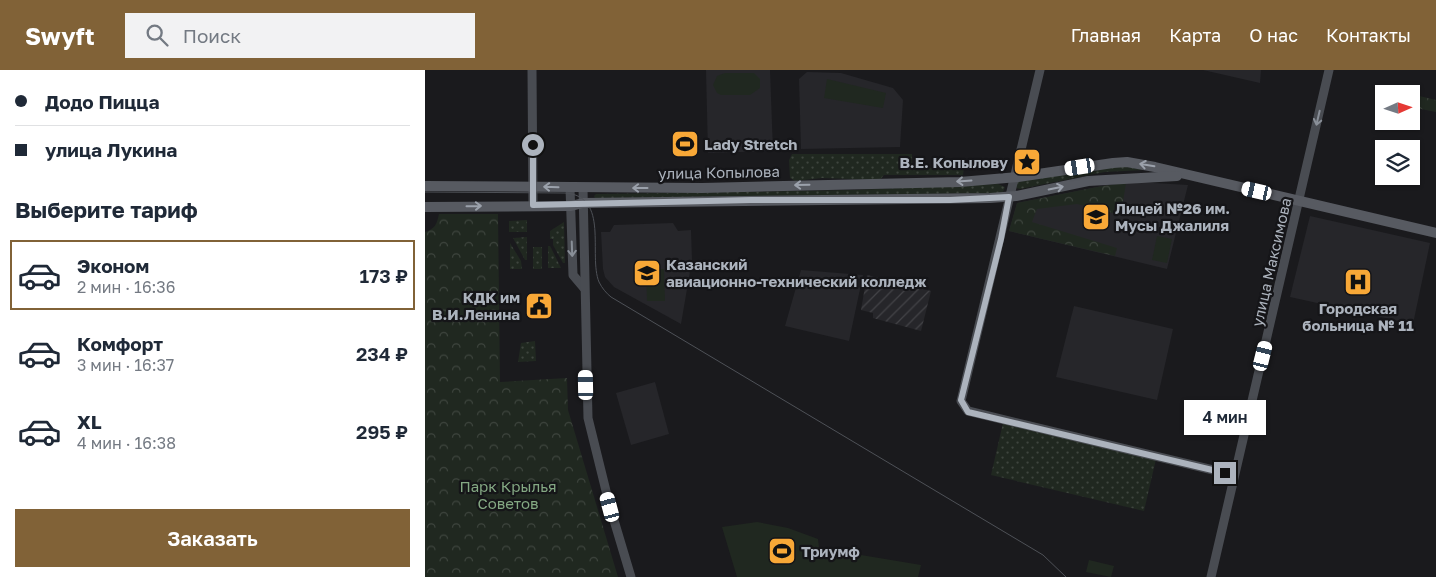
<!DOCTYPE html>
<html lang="ru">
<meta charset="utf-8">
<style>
:root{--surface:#fff;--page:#f2f2f3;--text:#1f2937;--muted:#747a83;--line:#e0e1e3;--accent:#816237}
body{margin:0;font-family:"Golos Text",sans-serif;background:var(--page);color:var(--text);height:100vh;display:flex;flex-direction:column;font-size:19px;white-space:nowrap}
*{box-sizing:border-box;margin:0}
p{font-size:16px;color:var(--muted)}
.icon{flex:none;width:28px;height:28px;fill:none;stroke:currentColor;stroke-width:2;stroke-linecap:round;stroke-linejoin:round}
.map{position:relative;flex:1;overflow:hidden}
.side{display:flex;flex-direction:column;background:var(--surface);width:425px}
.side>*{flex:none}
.top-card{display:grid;align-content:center;height:110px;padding:0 15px;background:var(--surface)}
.needle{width:32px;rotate:87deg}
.buttons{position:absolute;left:950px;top:15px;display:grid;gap:10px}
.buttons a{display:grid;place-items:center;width:45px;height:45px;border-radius:0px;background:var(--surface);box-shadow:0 1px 4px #0004;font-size:25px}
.end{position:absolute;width:22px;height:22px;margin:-11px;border:6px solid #acb3bd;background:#111;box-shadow:0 0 0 2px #111}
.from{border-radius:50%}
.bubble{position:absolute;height:35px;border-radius:0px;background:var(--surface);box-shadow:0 1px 4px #0004;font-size:16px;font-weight:600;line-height:35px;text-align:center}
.car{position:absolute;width:15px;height:30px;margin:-15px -8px;border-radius:6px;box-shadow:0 0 4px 1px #0007;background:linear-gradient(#fff 24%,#345 0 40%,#fff 0 76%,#345 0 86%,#fff 0)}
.top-card b{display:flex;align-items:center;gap:18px;height:48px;font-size:19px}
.top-card b+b{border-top:1px solid var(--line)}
.top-card i{width:12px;height:12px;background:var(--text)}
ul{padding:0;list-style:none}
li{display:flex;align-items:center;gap:15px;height:70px;margin:0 10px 8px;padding:0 5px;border:2px solid transparent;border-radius:0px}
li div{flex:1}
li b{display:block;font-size:19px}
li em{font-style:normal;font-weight:600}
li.current{border-color:var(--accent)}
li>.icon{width:45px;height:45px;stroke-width:1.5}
h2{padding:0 15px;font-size:22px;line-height:60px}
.primary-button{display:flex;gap:10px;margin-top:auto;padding:10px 15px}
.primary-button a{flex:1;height:58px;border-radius:0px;background:var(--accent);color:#fff;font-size:20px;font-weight:600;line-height:58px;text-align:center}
header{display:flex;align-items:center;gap:30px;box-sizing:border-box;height:70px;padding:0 25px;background:var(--accent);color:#fff}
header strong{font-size:24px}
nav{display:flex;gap:28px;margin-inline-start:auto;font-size:18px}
.search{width:350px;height:45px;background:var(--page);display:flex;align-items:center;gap:12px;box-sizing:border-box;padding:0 18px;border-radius:0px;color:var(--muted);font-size:19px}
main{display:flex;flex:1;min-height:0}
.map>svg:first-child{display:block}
</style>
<header>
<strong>Swyft</strong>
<div class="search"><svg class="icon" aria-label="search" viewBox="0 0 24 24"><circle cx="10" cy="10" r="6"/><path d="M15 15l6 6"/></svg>Поиск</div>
<nav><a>Главная</a><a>Карта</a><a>О нас</a><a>Контакты</a></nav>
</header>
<main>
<section class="side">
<div class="top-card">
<b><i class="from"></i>Додо Пицца</b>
<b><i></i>улица Лукина</b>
</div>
<h2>Выберите тариф</h2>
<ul>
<li class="current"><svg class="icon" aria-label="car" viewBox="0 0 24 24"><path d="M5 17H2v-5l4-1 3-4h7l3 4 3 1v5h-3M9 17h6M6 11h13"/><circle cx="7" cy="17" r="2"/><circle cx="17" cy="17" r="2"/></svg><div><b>Эконом</b><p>2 мин · 16:36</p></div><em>173 ₽</em></li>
<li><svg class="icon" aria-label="car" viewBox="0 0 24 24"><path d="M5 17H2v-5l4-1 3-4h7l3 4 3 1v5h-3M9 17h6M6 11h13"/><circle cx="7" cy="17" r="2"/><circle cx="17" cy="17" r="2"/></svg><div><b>Комфорт</b><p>3 мин · 16:37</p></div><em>234 ₽</em></li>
<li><svg class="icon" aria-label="car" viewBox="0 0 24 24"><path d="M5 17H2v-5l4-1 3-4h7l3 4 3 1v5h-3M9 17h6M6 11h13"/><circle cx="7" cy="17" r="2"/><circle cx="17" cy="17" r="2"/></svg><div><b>XL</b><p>4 мин · 16:38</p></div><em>295 ₽</em></li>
</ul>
<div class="primary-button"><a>Заказать</a></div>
</section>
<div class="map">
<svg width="1011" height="507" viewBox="0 0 1011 507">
<defs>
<pattern id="industrial-furrows" width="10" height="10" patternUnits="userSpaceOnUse" patternTransform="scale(1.25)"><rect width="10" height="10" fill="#26262a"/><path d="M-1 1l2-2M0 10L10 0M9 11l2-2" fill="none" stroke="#434347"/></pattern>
<pattern id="grass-dots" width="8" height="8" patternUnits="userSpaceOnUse" patternTransform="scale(1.25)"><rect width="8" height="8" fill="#202820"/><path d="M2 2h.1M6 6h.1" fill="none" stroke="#3e453e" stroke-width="1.8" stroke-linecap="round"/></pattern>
<pattern id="forest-crowns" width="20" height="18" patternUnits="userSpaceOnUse" patternTransform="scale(1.25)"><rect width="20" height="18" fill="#202820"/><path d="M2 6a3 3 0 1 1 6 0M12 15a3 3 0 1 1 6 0" fill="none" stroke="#3e453e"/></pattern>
</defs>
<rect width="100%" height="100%" fill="#1a1a1d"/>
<g fill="#26262a">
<path d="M281,0H345L348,81L283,83Z"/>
<path d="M778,0H836L835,13Z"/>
<path d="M382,2L416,3L468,18L478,30L475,77L376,79L374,9Z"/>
<path d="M712,112L763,115L742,199L584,161L592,133L677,116Z"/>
<path d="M885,146L1005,173L988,254L865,227Z"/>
<path d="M248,153L253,161L266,160L267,190L256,254L189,217L180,207L178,199L176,162H185L189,155Z"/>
<path d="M376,200L438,205L424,271L360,256Z"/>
<path d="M649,236L748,259L732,330L631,307Z"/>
<path d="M230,312L244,364L206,375L191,323Z"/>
</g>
<path fill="url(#industrial-furrows)" d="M442,205L506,221L496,261L448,248V243L436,240Z"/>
<g fill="url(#grass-dots)">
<path d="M367,84H487V98H539L538,105H459L455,110L397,108L370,111L365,108L364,90Z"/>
<path d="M698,96L719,100L680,102L595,119L591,118L592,112L666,99Z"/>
<path d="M573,114L580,117L578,122L573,123L170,128L169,126L171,124L427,120Z"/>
<path d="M102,150V162H84V151Z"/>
<path d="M139,152L140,193H138L128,175V169H125V161Z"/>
<path d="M102,167V190H100L88,168Z"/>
<path d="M85,173L96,191L97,199H85Z"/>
<path d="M123,176H125L136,198H123Z"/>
<rect x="108" y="177" width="9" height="22"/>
<path d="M110,271L111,291L93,292L96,273Z"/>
<path d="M578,353L731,389L719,441L566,405Z"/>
</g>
<g fill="url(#forest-crowns)">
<path d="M986,24L1011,30V42L986,37Z"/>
<path d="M701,113L696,145L652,134L612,139L607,152L692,178L690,186L584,161L592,133L677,116Z"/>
<path d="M14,144H73L75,312L142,308L143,340L193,507H0V162C10,159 12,154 14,144Z"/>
</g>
<g fill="#202820">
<path d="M300,3H329L335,9V18L325,25H296L292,23L288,15L292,6Z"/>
<path d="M402,9L461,23L458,38L399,28Z"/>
<path d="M732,166L747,169L742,193L727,190Z"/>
<path d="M239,199L240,231H222L221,200Z"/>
<path d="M332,452L363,458L393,469L394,478L496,495L493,507H312L297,457Z"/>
<path d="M664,490L689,496L686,507L661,502Z"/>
</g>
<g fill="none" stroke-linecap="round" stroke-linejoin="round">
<g stroke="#494c52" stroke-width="9">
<path d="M107,0L108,135"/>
<path d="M615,0L536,331L543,341L809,405"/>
<path d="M145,118L148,205L159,218"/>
<path d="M158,118L163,348L185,437L206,507"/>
<path d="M786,507L904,0"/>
</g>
<g stroke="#575a61" stroke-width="10">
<path d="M0,116L277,118L535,112L593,107L688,93L702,92L730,97L1011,163"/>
<path d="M0,137L146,136L158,133L565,128L591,126L663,111L752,106"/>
</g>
<path stroke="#4e5157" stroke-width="1" d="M0,122L140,123C185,126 163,185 174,212C177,218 181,223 186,227L618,485L641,507"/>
</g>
<defs><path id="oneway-shaft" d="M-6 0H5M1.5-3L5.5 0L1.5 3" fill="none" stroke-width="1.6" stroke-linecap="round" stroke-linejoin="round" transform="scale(1.25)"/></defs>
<g stroke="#898f98">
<use href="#oneway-shaft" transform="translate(893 48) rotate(103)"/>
<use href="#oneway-shaft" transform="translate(147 179) rotate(88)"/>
</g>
<g stroke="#9ba1ab">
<use href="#oneway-shaft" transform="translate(722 95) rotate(-171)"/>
<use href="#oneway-shaft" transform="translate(539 111) rotate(176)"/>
<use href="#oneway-shaft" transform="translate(377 115) rotate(179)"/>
<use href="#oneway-shaft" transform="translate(126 117) rotate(-178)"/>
<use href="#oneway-shaft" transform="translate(215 118) rotate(-180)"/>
<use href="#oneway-shaft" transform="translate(631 118) rotate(-12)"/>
<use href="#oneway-shaft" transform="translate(49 136) rotate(-1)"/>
</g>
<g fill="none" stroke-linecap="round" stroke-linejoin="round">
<path stroke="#acb3bd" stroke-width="6" d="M108,75V135L326,130H525L584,127L576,169L536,330L543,342L800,403"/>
</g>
<defs>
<g id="stadium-square" transform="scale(1.4375)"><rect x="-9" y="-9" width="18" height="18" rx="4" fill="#f8a837" stroke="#151518"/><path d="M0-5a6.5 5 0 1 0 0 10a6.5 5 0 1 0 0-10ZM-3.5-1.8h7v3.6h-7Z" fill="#111"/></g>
<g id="sight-square" transform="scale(1.4375)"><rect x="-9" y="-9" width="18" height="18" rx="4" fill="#f8a837" stroke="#151518"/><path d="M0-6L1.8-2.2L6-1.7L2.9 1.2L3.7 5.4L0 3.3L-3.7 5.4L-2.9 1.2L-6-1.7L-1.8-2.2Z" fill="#111"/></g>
<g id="school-square" transform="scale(1.4375)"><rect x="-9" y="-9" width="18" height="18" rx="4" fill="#f8a837" stroke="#151518"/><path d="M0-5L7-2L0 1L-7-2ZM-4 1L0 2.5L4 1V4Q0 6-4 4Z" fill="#111"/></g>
<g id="university-square" transform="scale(1.4375)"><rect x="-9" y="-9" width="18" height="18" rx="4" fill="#f8a837" stroke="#151518"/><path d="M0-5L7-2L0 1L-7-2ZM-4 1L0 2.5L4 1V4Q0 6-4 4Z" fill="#111"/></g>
<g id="hospital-square" transform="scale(1.4375)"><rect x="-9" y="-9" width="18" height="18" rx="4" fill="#f8a837" stroke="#151518"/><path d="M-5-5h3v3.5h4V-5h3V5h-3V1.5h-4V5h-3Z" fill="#111"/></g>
<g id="civic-square" transform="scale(1.4375)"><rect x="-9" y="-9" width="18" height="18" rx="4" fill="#f8a837" stroke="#151518"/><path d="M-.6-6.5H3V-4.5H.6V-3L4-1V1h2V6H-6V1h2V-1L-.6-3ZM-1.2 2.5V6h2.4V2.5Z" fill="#111"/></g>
</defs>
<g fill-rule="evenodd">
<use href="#stadium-square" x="260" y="74"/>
<use href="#sight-square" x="602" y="92"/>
<use href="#school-square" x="671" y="147"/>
<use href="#university-square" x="222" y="203"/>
<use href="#hospital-square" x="933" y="212"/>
<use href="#civic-square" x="114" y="236"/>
<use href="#stadium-square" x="357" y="481"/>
</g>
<g text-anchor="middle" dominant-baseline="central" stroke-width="4.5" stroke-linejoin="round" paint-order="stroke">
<g font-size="15" font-weight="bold" fill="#acb3bd" stroke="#151518" text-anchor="start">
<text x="279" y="74">Lady Stretch</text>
<text x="583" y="92" text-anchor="end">В.Е. Копылову</text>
<text x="690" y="138">Лицей №26 им.<tspan x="690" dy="17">Мусы Джалиля</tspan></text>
<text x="241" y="194">Казанский<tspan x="241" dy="17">авиационно-технический колледж</tspan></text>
<text x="95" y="227" text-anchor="end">КДК им<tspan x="95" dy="17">В.И.Ленина</tspan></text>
<text x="933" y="238" text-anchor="middle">Городская<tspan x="933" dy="17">больница № 11</tspan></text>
<text x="376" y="481">Триумф</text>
</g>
<g font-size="15" fill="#acb3bd" stroke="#151518">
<text transform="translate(294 102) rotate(-1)">улица Копылова</text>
<text transform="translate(846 192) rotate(-77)">улица Максимова</text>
</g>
<g font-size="15" fill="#84a883" stroke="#151518">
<text x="83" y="416">Парк Крылья<tspan x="83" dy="17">Советов</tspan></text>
</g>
</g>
</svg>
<div class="buttons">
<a><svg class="needle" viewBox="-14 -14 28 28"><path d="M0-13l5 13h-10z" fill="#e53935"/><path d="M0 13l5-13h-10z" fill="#747a83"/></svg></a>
<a><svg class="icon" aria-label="layers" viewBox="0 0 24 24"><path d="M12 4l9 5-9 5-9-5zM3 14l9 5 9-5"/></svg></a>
</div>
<i class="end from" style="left:108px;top:75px"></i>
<i class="end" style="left:800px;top:403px"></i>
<div class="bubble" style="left:759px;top:330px;width:82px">4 мин</div>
<i class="car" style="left:655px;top:97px;rotate:261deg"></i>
<i class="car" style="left:832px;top:121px;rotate:283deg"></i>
<i class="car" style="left:838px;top:286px;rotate:14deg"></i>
<i class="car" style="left:161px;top:315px;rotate:359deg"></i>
<i class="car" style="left:185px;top:437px;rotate:345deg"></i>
</div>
</main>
